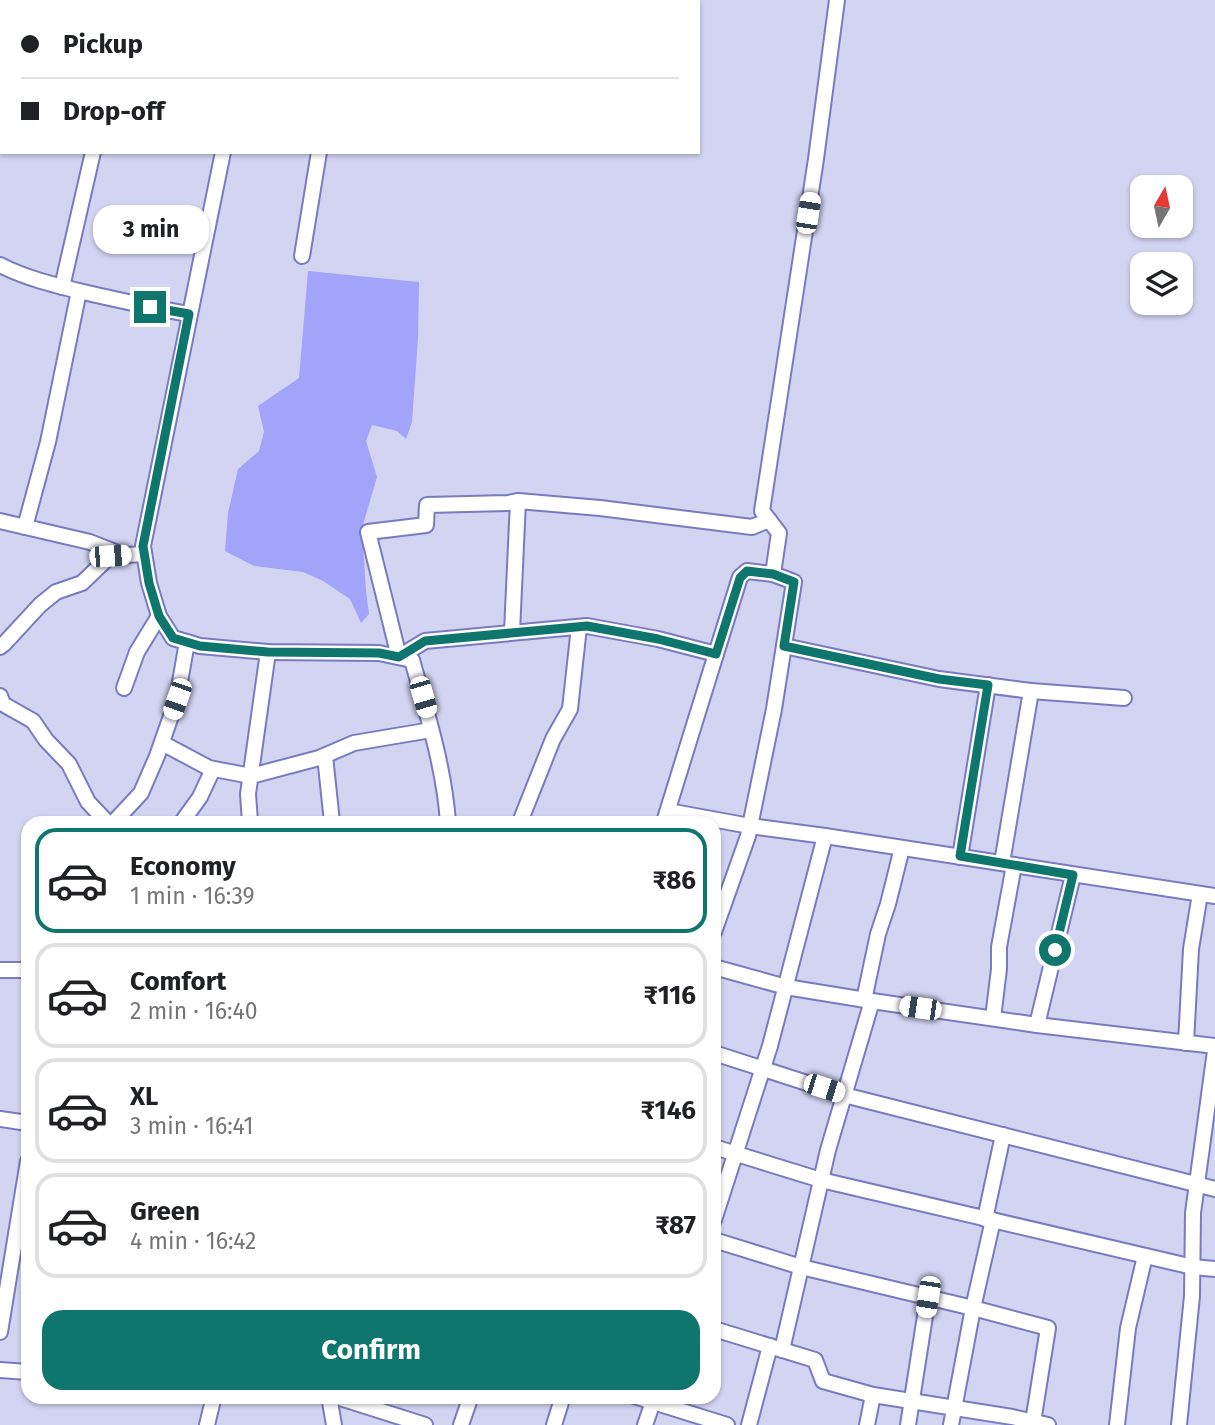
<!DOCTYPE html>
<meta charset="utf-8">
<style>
:root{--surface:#fff;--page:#f2f2f2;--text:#202124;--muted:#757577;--line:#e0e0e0;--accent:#0f766e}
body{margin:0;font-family:"Fira Sans",sans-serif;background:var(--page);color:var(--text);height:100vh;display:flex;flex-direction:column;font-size:26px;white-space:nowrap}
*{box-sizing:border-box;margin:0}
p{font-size:23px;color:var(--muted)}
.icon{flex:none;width:38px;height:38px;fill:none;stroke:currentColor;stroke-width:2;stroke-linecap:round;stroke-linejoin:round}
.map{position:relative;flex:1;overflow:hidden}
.drawer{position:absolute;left:21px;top:816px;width:700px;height:588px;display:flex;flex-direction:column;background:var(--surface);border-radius:21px;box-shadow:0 2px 5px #0004}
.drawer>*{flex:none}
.hud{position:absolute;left:0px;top:0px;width:700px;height:154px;box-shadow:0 2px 5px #0004;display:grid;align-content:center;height:154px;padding:0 21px;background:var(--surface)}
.needle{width:46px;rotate:9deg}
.controls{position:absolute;left:1130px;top:175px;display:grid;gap:14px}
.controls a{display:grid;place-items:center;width:63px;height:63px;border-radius:14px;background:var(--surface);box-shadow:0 2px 5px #0004;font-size:35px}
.end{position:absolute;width:32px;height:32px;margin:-16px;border:9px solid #0f766e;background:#fff;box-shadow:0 0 0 4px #fff}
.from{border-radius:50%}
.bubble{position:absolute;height:49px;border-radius:21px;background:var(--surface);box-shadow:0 2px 5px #0004;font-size:23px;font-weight:700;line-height:49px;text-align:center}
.car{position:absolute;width:21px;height:42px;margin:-21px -10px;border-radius:9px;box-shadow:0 0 5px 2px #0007;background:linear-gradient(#fff 24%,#345 0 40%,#fff 0 76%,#345 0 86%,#fff 0)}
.hud b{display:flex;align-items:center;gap:24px;height:66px;font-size:26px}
.hud b+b{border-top:2px solid var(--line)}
.hud i{width:18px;height:18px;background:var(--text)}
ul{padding:12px 0 0;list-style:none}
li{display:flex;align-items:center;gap:21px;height:105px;margin:0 14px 10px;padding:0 7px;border:4px solid var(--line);border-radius:21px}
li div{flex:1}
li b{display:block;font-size:26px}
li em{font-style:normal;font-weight:700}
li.selected{border-color:var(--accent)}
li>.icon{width:63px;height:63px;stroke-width:1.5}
.cta{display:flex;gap:14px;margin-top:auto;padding:14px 21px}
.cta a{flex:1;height:80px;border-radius:21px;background:var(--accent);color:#fff;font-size:28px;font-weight:700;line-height:80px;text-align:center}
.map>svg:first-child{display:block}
</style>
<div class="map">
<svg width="1215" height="1425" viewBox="0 0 1215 1425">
<rect width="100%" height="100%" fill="#d2d4f2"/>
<path fill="#a2a4fa" d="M308,271L419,282L418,338L412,422L406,439L397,431L372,425L366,441L377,477L362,528L366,591L369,614L361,623L350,599L323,581L303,572L254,566L225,551L228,513L238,469L259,451L264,432L258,406L299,378Z"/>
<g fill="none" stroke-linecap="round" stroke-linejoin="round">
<g stroke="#797bc0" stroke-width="18">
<g id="minor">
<path d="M206,0L213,2"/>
<path d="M127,2L128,0"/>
<path d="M241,2V0"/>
<path d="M354,2L355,0"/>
<path d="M533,2V0"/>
<path d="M562,2L566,0"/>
<path d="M223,152L143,546L149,583L159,616L173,638L200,646L268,652L379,653L412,660C427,713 444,767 448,822"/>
<path d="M302,256L319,152"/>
<path d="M0,265C25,278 54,285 83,292C118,300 153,308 189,314"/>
<path d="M62,287L93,152"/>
<path d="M0,521L90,542L123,555"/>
<path d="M25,527L48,442L79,291"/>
<path d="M512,632L518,501"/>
<path d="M784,646L939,679L1031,691L1124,698"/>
<path d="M0,647L4,644L40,605L56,592L82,583L110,556L144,554"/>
<path d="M716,654L740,577L747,571L773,574L779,533L762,511L816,159L837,0"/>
<path d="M124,688L137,652L159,616"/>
<path d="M0,696L3,704L33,721L46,740L69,764L88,802L107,822"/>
<path d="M162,743L209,768L251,776L319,758L354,743L431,730"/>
<path d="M325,756L332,822"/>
<path d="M668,811L750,826L825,836L1215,896"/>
<path d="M114,822L141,793L157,756L177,699L187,642"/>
<path d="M182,822L200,797L213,769"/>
<path d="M250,822L248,794L268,652"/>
<path d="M520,822L553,739L570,709L579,627"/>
<path d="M664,822L716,654L658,639L587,626L425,641L399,657L368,532L426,525L427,505L508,503L518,501L600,508L752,527L769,520"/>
<path d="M960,857L988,685"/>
<path d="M1002,863L1031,691"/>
<path d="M714,932L748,836L774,709L794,582L773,574"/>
<path d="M714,967L786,987L872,1001L1037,1025L1215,1046"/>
<path d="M0,970H23L28,967"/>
<path d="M864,1000L878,934L888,904L902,848"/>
<path d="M993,1018L999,969V947L1014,865"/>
<path d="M1037,1025L1073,875"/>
<path d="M1186,1043L1191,949L1200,894"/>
<path d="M714,1053L844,1095L1215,1189"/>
<path d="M0,1119L28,1123"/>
<path d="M714,1147L821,1180L1193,1267L1215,1269"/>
<path d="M985,1219L1003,1135"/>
<path d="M714,1220L770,1046L825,836"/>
<path d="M714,1240L801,1267L973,1308L1048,1328L1033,1422"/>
<path d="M714,1329L815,1360L823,1381L873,1395L1012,1417L1048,1425"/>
<path d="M0,1332L28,1161"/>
<path d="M782,1350L828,1150L872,1001"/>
<path d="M0,1370L28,1372"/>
<path d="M329,1396L334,1425"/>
<path d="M334,1396L425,1425"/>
<path d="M634,1396L727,1425"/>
<path d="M207,1425L214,1396"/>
<path d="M461,1425L471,1396"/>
<path d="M554,1425L563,1396"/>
<path d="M645,1425L655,1396"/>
<path d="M749,1425L770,1346"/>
<path d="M867,1425L873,1395"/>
<path d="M908,1425L928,1297"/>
<path d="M951,1425L973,1308L993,1220"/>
<path d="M1117,1425L1128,1328L1145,1256"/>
<path d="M1179,1425L1192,1296L1193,1213L1215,1051"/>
</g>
</g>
<use href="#minor" stroke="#fff" stroke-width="14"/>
</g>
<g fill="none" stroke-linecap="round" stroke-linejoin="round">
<path stroke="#0f766e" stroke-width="9" d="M150,307L189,314L143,546L149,583L159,616L173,638L200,646L268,652L379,653L399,657L425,641L587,626L658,639L716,654L740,578L747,571L773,574L794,582L784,646L939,679L988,685L960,856L1073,875L1055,950"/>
</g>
</svg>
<div class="controls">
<a><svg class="needle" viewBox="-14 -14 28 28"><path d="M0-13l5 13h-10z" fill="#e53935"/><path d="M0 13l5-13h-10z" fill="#757577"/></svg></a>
<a><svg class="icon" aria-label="layers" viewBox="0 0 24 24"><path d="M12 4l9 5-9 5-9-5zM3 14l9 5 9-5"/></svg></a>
</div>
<i class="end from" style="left:1055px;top:950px"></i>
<i class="end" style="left:150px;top:307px"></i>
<div class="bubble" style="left:93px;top:205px;width:116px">3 min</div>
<i class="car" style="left:808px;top:213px;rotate:9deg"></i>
<i class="car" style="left:110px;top:556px;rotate:86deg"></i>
<i class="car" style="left:423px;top:697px;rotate:164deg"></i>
<i class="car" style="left:177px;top:699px;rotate:199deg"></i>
<i class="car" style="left:920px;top:1008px;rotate:278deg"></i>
<i class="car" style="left:824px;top:1088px;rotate:108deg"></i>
<i class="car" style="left:928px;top:1297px;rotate:189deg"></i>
<div class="hud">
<b><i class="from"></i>Pickup</b>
<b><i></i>Drop-off</b>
</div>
<section class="drawer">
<ul>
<li class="selected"><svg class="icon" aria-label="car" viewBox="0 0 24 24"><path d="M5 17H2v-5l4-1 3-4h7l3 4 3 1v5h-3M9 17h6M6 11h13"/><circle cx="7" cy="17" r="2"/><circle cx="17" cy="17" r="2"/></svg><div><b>Economy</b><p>1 min · 16:39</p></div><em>₹86</em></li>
<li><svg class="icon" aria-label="car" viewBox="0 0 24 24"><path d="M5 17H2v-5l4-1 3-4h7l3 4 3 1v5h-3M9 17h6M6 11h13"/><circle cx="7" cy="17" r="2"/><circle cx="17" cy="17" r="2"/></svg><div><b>Comfort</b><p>2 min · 16:40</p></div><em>₹116</em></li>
<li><svg class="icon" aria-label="car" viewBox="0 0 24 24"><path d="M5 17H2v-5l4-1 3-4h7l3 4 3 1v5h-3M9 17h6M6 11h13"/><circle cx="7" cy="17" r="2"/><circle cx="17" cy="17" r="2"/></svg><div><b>XL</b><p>3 min · 16:41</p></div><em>₹146</em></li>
<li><svg class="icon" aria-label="car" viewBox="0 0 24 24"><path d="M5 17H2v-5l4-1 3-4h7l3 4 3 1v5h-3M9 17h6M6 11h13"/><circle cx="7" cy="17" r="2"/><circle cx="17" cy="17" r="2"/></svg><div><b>Green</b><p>4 min · 16:42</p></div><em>₹87</em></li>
</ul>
<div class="cta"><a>Confirm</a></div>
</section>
</div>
